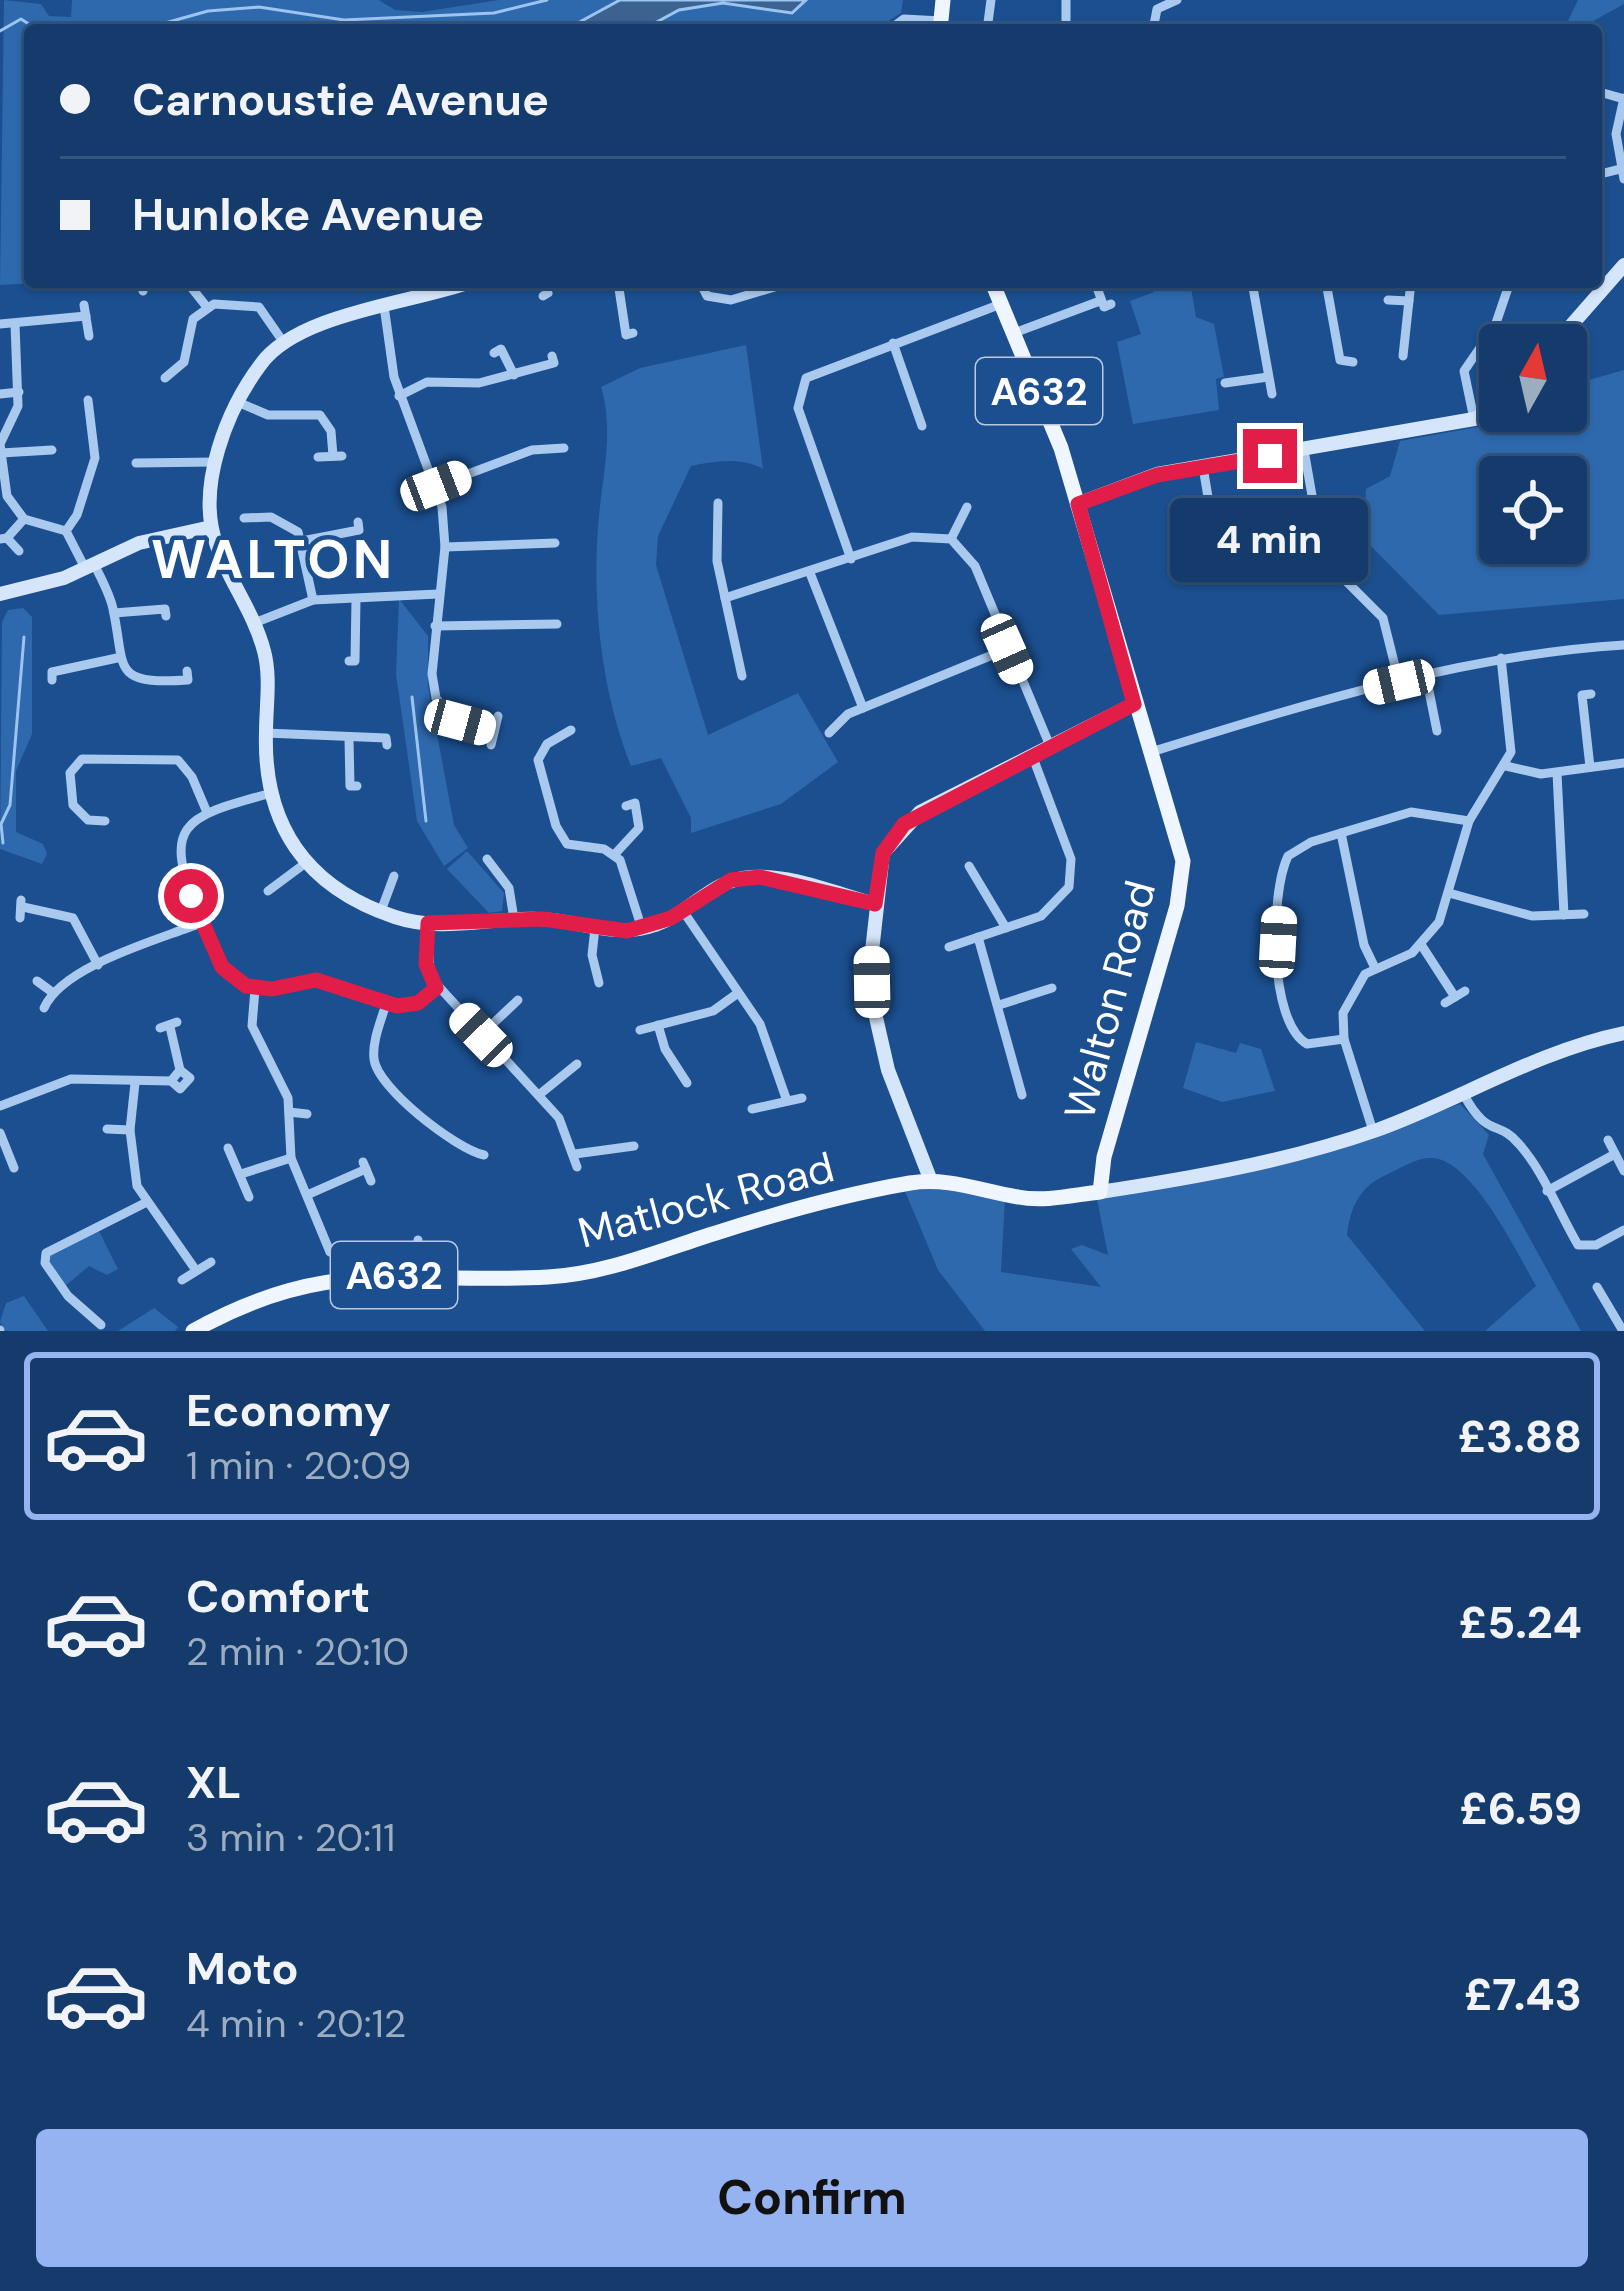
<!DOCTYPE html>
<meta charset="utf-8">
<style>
:root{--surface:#143b6b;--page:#1d4271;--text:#f1f3f6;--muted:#9dadc1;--line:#33557e;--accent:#95b2f1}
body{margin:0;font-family:"DM Sans",sans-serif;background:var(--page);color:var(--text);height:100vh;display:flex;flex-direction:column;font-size:45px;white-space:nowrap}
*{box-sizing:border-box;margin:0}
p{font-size:39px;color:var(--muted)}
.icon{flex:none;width:66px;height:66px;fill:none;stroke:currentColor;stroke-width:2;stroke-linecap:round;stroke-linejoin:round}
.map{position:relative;height:1331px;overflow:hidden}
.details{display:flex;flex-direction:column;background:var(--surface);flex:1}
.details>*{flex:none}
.banner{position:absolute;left:24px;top:24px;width:1578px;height:264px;border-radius:12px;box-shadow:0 3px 9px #0004,0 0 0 3px var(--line);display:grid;align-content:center;height:264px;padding:0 36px;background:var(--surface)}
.needle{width:78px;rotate:8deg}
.controls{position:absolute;left:1479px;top:324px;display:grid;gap:24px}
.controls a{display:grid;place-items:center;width:108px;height:108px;border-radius:12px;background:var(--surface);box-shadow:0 3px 9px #0004,0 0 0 3px var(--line);font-size:60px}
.end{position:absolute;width:54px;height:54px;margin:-27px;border:15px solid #e11d48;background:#fff;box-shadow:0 0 0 6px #fff}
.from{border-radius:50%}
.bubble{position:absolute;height:84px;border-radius:12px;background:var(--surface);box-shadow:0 3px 9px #0004,0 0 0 3px var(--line);font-size:39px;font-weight:800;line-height:84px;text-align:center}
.car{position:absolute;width:36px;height:72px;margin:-36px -18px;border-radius:15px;box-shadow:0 0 9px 3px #0007;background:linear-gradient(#fff 24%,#345 0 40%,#fff 0 76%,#345 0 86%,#fff 0)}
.banner b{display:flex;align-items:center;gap:42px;height:114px;font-size:45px}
.banner b+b{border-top:3px solid var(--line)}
.banner i{width:30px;height:30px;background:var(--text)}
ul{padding:21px 0 0;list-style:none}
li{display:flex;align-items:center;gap:36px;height:168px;margin:0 24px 18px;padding:0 12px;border:6px solid transparent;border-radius:12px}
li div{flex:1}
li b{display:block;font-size:45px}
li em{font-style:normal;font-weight:800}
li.current{border-color:var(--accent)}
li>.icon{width:108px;height:108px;stroke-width:1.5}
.button{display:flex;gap:24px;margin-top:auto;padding:24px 36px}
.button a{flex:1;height:138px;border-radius:12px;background:var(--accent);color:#111;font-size:48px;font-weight:800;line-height:138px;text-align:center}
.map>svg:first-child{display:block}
</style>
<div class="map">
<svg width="1624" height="1331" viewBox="0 0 1624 1331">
<rect width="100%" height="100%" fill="#1b4f8f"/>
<g fill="#2e69ad" fill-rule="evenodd">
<path d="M4,0L41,4L49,16L71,17L72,0H379L395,10L422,12L499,0H903L901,13L874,30H30V282H48L0,285Z"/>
<path d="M1578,0H1624V4L1586,25L1564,29Z"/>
<path d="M1151,282H1190L1196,317L1214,324L1224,377L1216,379L1219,410L1133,424L1117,342L1141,334L1130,301L1154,292Z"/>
<path d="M746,345L763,469C741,457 716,461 691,466L658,536L656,565L708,735L798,693L838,762L781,804L691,833V818L661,758L631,766C601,691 591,597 599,516C603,473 614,429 601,387L640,368Z"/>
<path d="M1624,370V599L1439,615L1363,538L1366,489L1390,476L1400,441L1478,427L1503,411H1519L1532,425L1548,411H1566V395L1582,382ZM1500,477H1566V543H1500Z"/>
<path d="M399,599L428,636V686L454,825L468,848L444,866L417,821L396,674Z"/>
<path d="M23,608L32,617V734L16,771V832L43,844L47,854L42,864L0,849L2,622L8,610Z"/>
<path d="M467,851L504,893L502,911L489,913L447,869Z"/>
<path d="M1196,1042L1236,1053L1240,1043L1261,1049L1275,1091L1222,1102L1183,1088Z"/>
<path d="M1460,1104L1489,1135L1483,1154L1581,1331H1485L1536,1286C1518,1255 1471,1156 1430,1158C1416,1158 1399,1169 1386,1175C1360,1186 1350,1208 1347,1235L1425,1331H985L938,1270L905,1191L930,1188L1005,1198L1001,1272L1101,1287L1071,1249L1082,1245L1108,1255L1097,1199L1346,1145Z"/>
<path d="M98,1229L118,1269L107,1275L89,1266L64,1287L50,1267L48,1253Z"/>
<path d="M24,1296L48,1331H6L0,1322L6,1303Z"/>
<path d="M154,1308L178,1327L175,1331H118Z"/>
</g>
<path fill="#3c6290" stroke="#9cc4f0" stroke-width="3" d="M620,0H806L792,13L723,3L679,10L642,30H565Z"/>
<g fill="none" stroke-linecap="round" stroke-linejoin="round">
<g stroke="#9cc4f0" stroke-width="3">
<path d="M140,30L208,11L259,7L344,20L494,13L547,0"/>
<path d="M0,31L21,19L38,30"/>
<path d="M412,697L426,821"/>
<path d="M3,843L1,824L10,805L24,637"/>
</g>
<g stroke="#a9c9ee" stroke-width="9">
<path d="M1066,0V29"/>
<path d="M889,30L904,19L941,21"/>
<path d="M987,30L991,0"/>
<path d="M1153,30L1157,9L1177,0"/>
<path d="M1596,91L1624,99"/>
<path d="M1624,98L1616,134L1624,179"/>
<path d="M1596,175L1624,168"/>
<path d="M187,282L206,306"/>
<path d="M618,282L626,335L633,333"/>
<path d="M700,282L707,296L731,300L791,282"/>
<path d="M1095,282L1104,307L1111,304"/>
<path d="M1252,282L1272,394"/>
<path d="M1326,282L1340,360L1353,362"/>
<path d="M143,291L142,283L154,282"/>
<path d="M543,296L548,293L543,282"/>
<path d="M1388,300L1409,301"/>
<path d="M84,305L89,336"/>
<path d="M384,306L394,377L442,507L445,547L432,674L436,698L450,716L494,731"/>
<path d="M0,324L86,316"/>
<path d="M15,324L18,406L0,444L7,496L24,519L66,531L85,568"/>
<path d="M1014,333L1100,301"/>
<path d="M893,343L922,426"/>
<path d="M494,353L501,349L514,375"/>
<path d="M1403,356L1411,282"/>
<path d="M165,378L184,362L193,319L214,304L259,307L284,343"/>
<path d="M1225,383L1268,377"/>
<path d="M0,394L19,392"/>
<path d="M399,396L427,382L479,383L554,363L552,356"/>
<path d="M240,403L268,415H320L331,431L333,456"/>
<path d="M1474,419L1464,371L1495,326L1510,282"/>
<path d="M1304,450L1323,558L1383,618L1399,682"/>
<path d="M1,453L52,450"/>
<path d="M318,457L342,456"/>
<path d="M136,463L215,462"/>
<path d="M1203,467L1218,557L1227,573L1254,575L1323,558"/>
<path d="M436,486L532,450L564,448"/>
<path d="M718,503L717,561L742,676"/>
<path d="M244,518L271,517L298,532L313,600"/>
<path d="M66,531L77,515L95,458L88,400"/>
<path d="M7,538L24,519"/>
<path d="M0,539L7,538L19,551"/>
<path d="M951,539L967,507"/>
<path d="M302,541L359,530L358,522"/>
<path d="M445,547L555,543"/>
<path d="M851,559L798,408L806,378L1001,304"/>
<path d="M94,564C101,578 110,594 113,609C126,669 110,685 188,680L187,671"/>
<path d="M810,573L863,708"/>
<path d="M725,598L912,537L951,539L975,566L1050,746"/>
<path d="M114,613L165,609L166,616"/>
<path d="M254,623L313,600L438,594"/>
<path d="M435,626L557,624"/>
<path d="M349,661H355L356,599"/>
<path d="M1426,676L1437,731"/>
<path d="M52,680V672L117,658"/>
<path d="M571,730L547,744L538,760L556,826L567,844L604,849L620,860L642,929"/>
<path d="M266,733L386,738L387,745"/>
<path d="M829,733L848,714L1007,649"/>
<path d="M349,739L350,786H357"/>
<path d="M491,745L498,716"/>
<path d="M1151,752C1306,704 1462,655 1624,645"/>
<path d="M1506,766L1541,774L1624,763"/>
<path d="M1590,767L1582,695L1591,694"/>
<path d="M1557,773L1564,915"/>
<path d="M268,794C182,817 160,825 201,918C208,935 214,963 229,976C259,1002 285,978 317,980C348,981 374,1010 405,1006C418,1004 427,996 436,987"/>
<path d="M105,821L88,820L73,805L70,773L82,759L178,760L192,777L206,810"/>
<path d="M1341,833L1364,945L1375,968"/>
<path d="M614,855L639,828L635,803L626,806"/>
<path d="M487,859L509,888L514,919"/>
<path d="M969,866L1006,928"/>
<path d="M268,891L307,862"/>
<path d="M1449,893L1532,916L1584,914"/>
<path d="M23,907L73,918L98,965"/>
<path d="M381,911L394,876"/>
<path d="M683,911L760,1024L787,1101"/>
<path d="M20,918L21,900"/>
<path d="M428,923L430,977L559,1118L577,1167"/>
<path d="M595,928L592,955L599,983"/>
<path d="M978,937L1022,1095"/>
<path d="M1422,946L1455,997"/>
<path d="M949,947L1041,916L1069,887L1071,859L1032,755"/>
<path d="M37,981L52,992"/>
<path d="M255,989L252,1026L288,1098L291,1158L330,1252C351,1265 394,1260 417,1252L418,1240"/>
<path d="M1445,1003L1465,991"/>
<path d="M386,1004C381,1021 372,1041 374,1059C377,1088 456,1149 484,1155"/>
<path d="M999,1005L1052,988"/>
<path d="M44,1008C63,965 159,940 203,922"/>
<path d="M658,1025L665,1049L687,1083"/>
<path d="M170,1027L180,1070L190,1078L180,1089L171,1081L180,1070"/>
<path d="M160,1028L177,1022"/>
<path d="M640,1030L713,1011L738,993"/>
<path d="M481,1035L518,1000"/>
<path d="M1344,1039L1307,1044C1268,1022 1270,893 1288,856L1311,842L1411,812L1469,821"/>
<path d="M135,1083L130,1130L137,1186L195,1269"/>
<path d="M540,1094L577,1064"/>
<path d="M1464,1095C1488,1139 1498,1119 1519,1144C1544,1172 1559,1213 1578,1245H1596L1624,1230"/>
<path d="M0,1106L71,1079L171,1081"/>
<path d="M752,1109L802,1098"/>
<path d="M289,1112L307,1114"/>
<path d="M107,1129L130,1130"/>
<path d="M1373,1131L1344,1039L1343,1013L1365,974L1412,953L1439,922L1469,821L1511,752L1501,658"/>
<path d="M0,1133L14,1168"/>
<path d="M1608,1140L1624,1171"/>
<path d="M228,1148L249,1197"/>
<path d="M575,1154L634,1146"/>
<path d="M363,1162L371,1181"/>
<path d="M241,1174L291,1158"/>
<path d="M1547,1191L1615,1154"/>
<path d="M307,1195L366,1169"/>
<path d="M182,1280L211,1262"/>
<path d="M1597,1287L1623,1331"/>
<path d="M101,1325L68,1296L45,1263L46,1253L145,1203"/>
<path d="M0,1330V1331"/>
</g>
<g stroke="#d6e6fa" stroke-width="14">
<path d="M470,282C413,303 298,313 261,364C227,409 196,487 216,543C228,580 254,612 264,651C271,677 266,706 266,732C263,824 305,887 395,917C443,933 490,917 539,919C578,920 616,939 655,925C691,913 710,880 751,877C791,874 837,894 875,904"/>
<path d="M1554,345L1624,265"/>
<path d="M1077,504L1157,474L1474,419L1500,406"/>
<path d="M0,594L64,578L139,543L211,527"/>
<path d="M931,1181L888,1070L875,1013L872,951L883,853L920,812L1134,704"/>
<path d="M1100,1192C1192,1178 1289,1161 1377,1130C1460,1100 1537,1051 1624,1033"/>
</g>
<g stroke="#f0f6ff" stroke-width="15">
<path d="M940,30L943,0"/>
<path d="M193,1331C331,1254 405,1285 548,1277C606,1274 661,1250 716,1233C778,1213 846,1194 910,1183C948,1177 981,1191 1018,1197C1045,1202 1073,1195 1100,1192L1104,1157L1177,906L1183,861L1061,448L992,282"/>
</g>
</g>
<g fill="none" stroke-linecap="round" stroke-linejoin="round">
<path stroke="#e11d48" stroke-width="15" d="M191,896L222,967L246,986L272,989L316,980L397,1006L418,1003L436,988L426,964L428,923L543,919L627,931L671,918L731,880L760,877L875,904L883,853L904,824L1134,704L1078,504L1157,475L1270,456"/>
</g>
<g text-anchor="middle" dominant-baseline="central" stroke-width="9" stroke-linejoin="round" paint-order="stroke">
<g fill="#1b4f8f" stroke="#bbcadd" stroke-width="3">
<rect x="976" y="358" width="126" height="66" rx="9"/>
<rect x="331" y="1242" width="126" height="66" rx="9"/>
</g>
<g font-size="39" font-weight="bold" fill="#fff">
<text x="1039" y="391">A632</text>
<text x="394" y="1275">A632</text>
</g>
<g font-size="42" fill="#fff" stroke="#1b4f8f">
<text transform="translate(1110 1000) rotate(-75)">Walton Road</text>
<text transform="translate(706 1200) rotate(-15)">Matlock Road</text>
</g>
<g font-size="54" font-weight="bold" letter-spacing="3" fill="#fff" stroke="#1b4f8f">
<text x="273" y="559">WALTON</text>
</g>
</g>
</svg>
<div class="controls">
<a><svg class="needle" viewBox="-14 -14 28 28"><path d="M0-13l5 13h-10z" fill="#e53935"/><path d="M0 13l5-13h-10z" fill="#9dadc1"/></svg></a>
<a><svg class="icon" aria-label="locate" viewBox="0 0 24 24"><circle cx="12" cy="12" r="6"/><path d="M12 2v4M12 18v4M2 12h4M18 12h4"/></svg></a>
</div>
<i class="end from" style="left:191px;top:896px"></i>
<i class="end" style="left:1270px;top:456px"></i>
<div class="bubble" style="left:1170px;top:498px;width:198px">4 min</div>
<i class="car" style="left:436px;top:486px;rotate:69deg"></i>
<i class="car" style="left:1007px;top:649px;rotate:156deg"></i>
<i class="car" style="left:1399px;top:682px;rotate:257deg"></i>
<i class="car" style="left:460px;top:722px;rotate:105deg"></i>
<i class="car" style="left:1278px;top:942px;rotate:3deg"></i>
<i class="car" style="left:872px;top:982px;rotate:359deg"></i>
<i class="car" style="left:481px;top:1035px;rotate:316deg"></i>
<div class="banner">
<b><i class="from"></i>Carnoustie Avenue</b>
<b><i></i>Hunloke Avenue</b>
</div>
</div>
<section class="details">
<ul>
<li class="current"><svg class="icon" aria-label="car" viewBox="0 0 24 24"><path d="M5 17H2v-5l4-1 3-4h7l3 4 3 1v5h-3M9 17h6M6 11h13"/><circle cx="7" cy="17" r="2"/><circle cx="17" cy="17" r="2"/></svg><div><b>Economy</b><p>1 min · 20:09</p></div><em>£3.88</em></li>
<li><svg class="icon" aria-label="car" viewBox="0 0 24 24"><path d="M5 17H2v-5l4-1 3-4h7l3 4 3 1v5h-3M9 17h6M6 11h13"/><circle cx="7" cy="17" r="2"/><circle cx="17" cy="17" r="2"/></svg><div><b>Comfort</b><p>2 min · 20:10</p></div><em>£5.24</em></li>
<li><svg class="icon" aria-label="car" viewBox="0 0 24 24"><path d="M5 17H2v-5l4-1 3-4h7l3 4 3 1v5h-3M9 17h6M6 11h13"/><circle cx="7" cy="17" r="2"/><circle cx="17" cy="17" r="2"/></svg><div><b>XL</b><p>3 min · 20:11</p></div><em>£6.59</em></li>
<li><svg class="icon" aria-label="car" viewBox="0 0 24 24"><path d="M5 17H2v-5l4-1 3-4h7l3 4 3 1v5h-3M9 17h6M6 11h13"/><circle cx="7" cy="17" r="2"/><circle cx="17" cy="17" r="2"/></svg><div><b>Moto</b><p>4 min · 20:12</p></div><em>£7.43</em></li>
</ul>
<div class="button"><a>Confirm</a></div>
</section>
